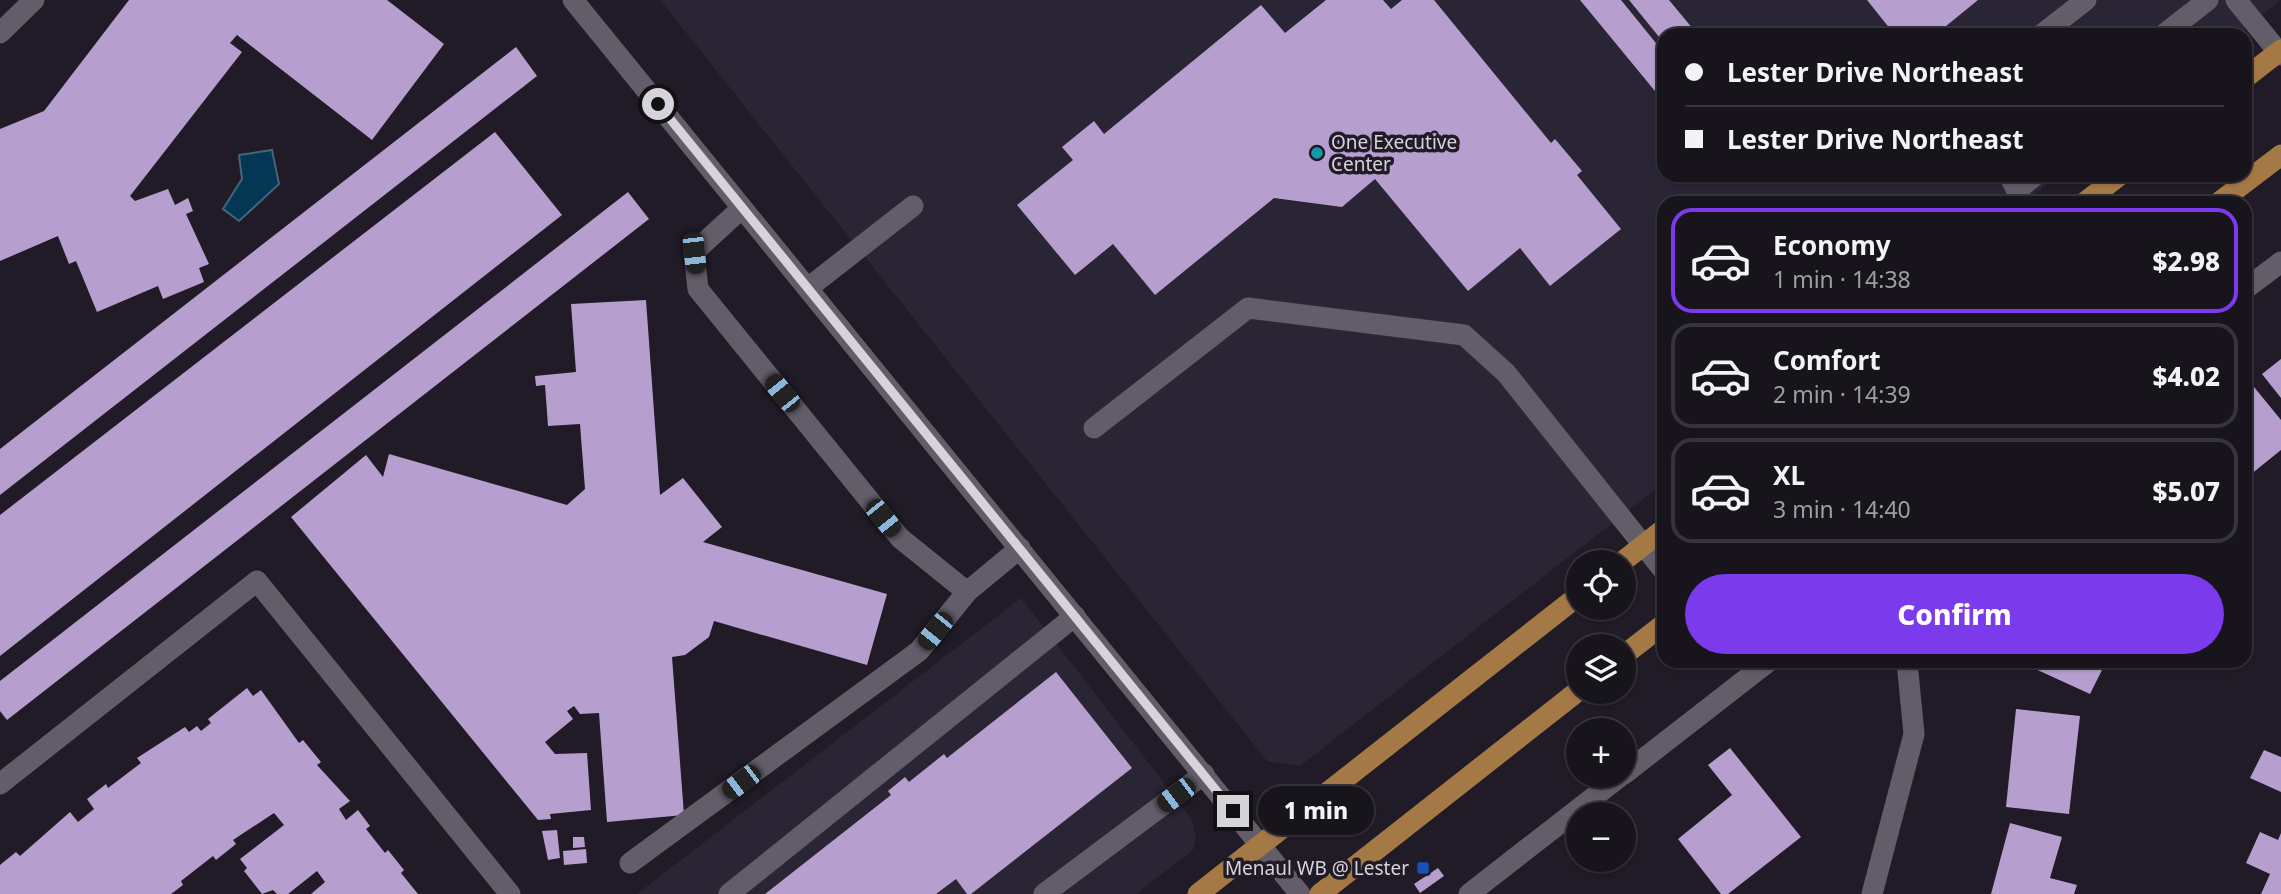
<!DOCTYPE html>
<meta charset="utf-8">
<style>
:root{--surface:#18141c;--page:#211d25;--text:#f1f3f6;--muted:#9f9ea3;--line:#36333b;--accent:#7c3aed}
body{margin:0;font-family:"Noto Sans",sans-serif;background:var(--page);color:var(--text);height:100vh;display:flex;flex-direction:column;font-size:26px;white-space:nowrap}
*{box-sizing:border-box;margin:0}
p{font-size:23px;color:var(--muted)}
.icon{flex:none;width:38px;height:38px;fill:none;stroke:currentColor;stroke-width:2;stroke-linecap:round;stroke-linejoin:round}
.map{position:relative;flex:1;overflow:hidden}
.side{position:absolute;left:1657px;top:196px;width:595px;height:472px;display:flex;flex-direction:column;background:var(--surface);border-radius:21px;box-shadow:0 2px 5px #0004,0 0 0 2px var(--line)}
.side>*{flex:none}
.hud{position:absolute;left:1657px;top:28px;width:595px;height:154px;border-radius:21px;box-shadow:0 2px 5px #0004,0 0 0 2px var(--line);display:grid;align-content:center;height:154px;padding:0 28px;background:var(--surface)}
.controls{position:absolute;left:1566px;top:550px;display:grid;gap:14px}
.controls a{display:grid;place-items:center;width:70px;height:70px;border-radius:50%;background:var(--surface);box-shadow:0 2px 5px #0004,0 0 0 2px var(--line);font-size:35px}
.end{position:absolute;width:32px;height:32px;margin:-16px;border:9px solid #d6d3db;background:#111;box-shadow:0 0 0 4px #111}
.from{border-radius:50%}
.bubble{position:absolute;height:49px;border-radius:24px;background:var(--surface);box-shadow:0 2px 5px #0004,0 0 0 2px var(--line);font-size:23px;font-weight:800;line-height:49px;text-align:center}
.car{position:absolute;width:21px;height:42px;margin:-21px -10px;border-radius:9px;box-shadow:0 0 5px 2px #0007;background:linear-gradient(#222 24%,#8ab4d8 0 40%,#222 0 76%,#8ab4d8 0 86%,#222 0)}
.hud b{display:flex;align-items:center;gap:24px;height:66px;font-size:26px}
.hud b+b{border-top:2px solid var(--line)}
.hud i{width:18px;height:18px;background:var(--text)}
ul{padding:12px 0 0;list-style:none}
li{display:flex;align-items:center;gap:21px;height:105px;margin:0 14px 10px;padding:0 14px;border:4px solid var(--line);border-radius:21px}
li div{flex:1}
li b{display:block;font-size:26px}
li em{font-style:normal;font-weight:800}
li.active{border-color:var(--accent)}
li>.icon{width:63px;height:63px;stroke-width:1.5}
.primary-button{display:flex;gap:14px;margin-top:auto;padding:14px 28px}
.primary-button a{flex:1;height:80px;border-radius:42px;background:var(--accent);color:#fff;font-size:28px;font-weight:800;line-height:80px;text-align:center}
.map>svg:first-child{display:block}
</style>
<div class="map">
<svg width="2281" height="894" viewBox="0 0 2281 894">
<rect width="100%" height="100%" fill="#201b26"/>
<g fill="#2a2534">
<path d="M660,0H2281L2237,35H1664V175H2059L2024,203H1664V483L1300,766L1267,761Z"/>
<path d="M1021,598L1192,819L1196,838L1193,850L1136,894H637Z"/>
</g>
<path fill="#033753" stroke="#42667c" stroke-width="2" d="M272,150L279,184L239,221L223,209L242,179L239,155Z"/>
<g fill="#b69fce">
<path d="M129,0H387L444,44L372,140L237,35L230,43L242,52L130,196L135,201L168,189L175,205L188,198L193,211L186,214L209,264L199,268L204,282L163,299L158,286L97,312L76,261L69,264L58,236L0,261V129L44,111Z"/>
<path d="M1326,0H1383L1391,9L1402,0H1434L1551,143L1555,139L1582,171L1577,175L1621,229L1550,286L1520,248L1468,291L1375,179L1342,207L1274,198L1155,295L1113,244L1075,275L1017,205L1073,160L1062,147L1094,121L1104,134L1261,5L1285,33Z"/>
<path d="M1580,0H1621L1664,53V102Z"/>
<path d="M1629,0H1669L1698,35H1664V43Z"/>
<path d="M1867,0H1978L1935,35H1895Z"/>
<path d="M516,47L537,76L0,495V449Z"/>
<path d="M495,132L562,215L0,656V515Z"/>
<path d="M628,192L649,219L7,720L0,711V681Z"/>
<path d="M646,300L660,495L683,478L722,527L703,542L887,594L867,665L714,621L709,637L685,655L672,657L684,815L607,822L599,713L580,714L574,706L567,711L573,719L545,742L555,754L587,753L591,810L550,814L551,819L538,820L291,517L366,455L383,477L389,454L567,505L585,489L580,424L548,426L545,385L536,386L535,376L576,372L571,304Z"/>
<path d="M2281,359V398L2262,374Z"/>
<path d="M2254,387L2281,420V450L2245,479V395Z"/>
<path d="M2020,662H2106L2090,694Z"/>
<path d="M1056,672L1132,768L971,894H967L956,879L936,894H765L891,795L888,791L905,777L909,782L944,754L947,758Z"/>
<path d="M247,688L253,696L261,690L299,743L303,740L321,762L317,765L350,801L339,809L346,820L358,810L370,826L366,829L385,853L388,850L404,870L401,873L418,894H311L325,882L317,871L288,894H277L273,890L262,894L244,871L247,868L240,859L284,825L274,813L233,840L236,844L216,860L213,856L181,881L183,885L171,894H0V865L16,852L20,856L70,812L78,822L94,809L87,799L106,784L108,788L141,763L137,758L185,727L189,732L197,726L201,731L211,723L208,719Z"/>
<path d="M2016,709L2080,716L2069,814L2006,807Z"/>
<path d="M1730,748L1801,837L1728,894H1721L1678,839L1732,795L1708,765Z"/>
<path d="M2264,750L2281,757V792L2250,778Z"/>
<path d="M2010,823L2062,837L2050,878L2077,885L2074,894H1991Z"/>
<path d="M557,830L560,858L548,860L542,831Z"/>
<path d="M2260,832L2278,840L2281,833V894H2261L2270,874L2246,863Z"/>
<path d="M573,837H584L585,847L573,848Z"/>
<path d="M586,849L587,863L564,865L563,851Z"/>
<path d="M1438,868L1444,876L1420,893L1414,884Z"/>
</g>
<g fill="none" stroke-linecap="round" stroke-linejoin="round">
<g stroke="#635d6a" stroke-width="21">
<path d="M573,0L1300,894"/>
<path d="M2236,0L2281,55"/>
<path d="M0,33L34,0"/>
<path d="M2041,35L2086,0"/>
<path d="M2163,35L2208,0"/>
<path d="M2009,175L2023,203"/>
<path d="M2017,190L2036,175"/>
<path d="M742,208L694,252L698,289L900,538L967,592"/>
<path d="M808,288L913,206"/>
<path d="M2245,289L2281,262"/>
<path d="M1094,428L1248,308L1464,335L1506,373L1664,571"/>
<path d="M1624,774L1768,662"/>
<path d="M0,784L257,581L510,894"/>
<path d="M630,863L919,651L967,592L1020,548"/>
<path d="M729,894L1075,616"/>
<path d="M1044,894L1204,774"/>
<path d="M1469,894L1622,775"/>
<path d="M1872,894L1914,734L1907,662"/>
</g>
<g stroke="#a47945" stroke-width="21">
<path d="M2245,78L2281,50"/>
<path d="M2084,203L2120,175"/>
<path d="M2218,203L2281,155"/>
<path d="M1622,562L1664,529"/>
<path d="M1624,655L1664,624"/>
<path d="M1198,894L1578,596"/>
<path d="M1320,894L1578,691"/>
</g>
</g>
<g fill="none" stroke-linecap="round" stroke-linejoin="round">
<path stroke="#d6d3db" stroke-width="9" d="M658,104L1233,811"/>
</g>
<circle fill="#0f9aa8" stroke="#201b26" stroke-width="2.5" cx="1317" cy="153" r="7"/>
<rect fill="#1a4fb4" stroke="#201b26" stroke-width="2.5" x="1416" y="861" width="14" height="14" rx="3.5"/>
<g text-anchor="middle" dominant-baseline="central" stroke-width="7" stroke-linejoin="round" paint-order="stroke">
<g font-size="19" fill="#d6d3db" stroke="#201b26" text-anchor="start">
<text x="1331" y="142">One Executive<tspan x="1331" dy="22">Center</tspan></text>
<text x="1409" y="868" text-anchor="end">Menaul WB @ Lester</text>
</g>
</g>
</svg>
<div class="controls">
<a><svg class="icon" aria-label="locate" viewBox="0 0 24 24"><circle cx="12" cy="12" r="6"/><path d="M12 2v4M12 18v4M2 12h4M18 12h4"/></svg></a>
<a><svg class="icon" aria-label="layers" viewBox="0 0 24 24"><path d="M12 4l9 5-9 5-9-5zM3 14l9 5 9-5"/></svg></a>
<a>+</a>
<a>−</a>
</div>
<i class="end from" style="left:658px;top:104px"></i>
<i class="end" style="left:1233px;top:811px"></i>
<div class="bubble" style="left:1258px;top:786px;width:116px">1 min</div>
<i class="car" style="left:694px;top:253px;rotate:174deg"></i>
<i class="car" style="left:782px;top:393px;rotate:321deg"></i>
<i class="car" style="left:883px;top:518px;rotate:141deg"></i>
<i class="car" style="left:935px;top:631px;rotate:219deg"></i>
<i class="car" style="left:741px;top:782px;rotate:233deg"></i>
<i class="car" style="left:1176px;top:795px;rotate:233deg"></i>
<div class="hud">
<b><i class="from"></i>Lester Drive Northeast</b>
<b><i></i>Lester Drive Northeast</b>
</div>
<section class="side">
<ul>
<li class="active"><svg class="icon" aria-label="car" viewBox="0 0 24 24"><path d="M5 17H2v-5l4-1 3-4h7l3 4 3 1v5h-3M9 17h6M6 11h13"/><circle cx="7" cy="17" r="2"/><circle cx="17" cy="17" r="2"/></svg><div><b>Economy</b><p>1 min · 14:38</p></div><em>$2.98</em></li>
<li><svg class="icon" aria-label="car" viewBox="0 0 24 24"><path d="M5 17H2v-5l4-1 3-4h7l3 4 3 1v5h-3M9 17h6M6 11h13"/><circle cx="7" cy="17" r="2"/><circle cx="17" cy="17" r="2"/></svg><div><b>Comfort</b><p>2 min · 14:39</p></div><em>$4.02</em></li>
<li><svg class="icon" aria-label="car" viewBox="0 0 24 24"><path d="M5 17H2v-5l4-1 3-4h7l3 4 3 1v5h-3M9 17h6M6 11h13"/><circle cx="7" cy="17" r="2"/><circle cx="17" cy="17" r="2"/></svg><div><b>XL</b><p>3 min · 14:40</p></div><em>$5.07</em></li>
</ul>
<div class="primary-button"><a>Confirm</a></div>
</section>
</div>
